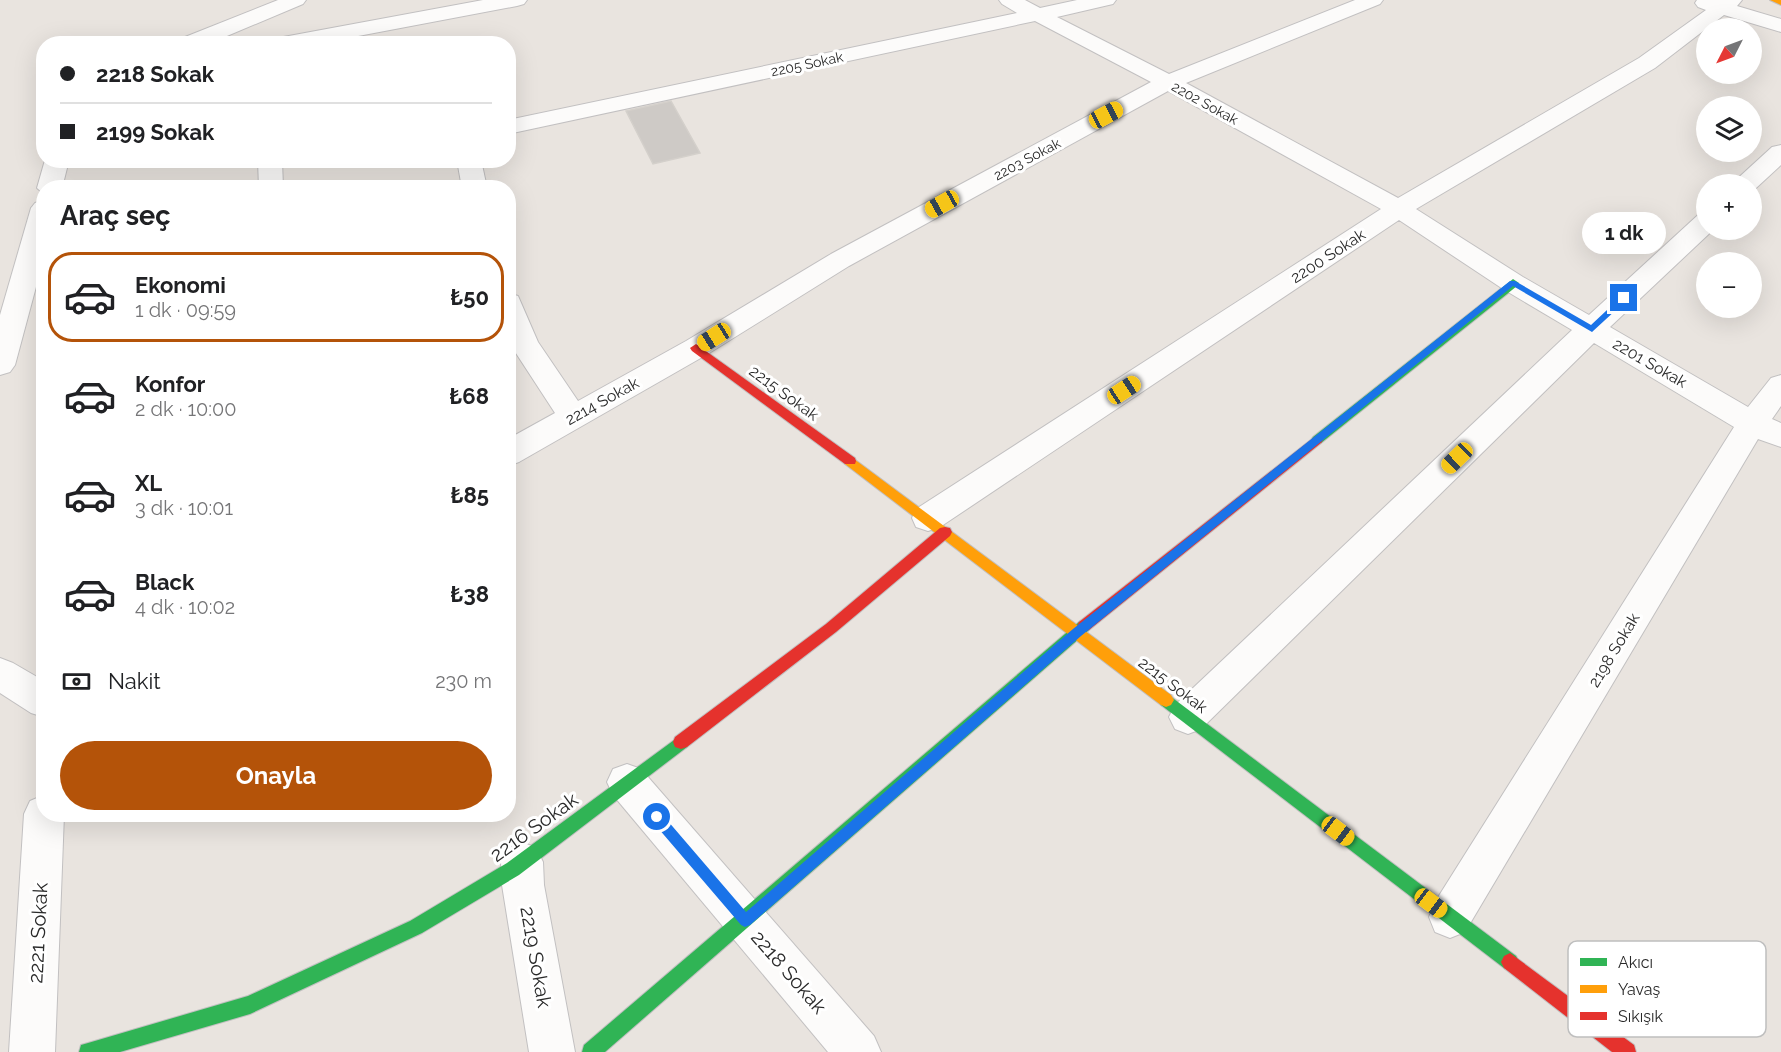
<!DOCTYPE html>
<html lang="tr">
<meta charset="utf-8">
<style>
:root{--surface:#fff;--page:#f2f2f2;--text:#202124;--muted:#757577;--line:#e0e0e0;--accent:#b45309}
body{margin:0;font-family:Raleway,sans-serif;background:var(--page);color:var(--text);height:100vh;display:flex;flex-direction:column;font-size:22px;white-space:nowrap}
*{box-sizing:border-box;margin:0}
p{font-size:20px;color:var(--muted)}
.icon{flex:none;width:33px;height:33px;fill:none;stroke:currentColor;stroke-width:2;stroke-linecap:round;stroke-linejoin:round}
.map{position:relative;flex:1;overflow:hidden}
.drawer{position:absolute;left:36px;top:180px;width:480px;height:642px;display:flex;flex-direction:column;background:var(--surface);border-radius:24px;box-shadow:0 6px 24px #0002}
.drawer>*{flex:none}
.guide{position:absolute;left:36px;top:36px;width:480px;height:132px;border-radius:24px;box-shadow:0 6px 24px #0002;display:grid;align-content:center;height:132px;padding:0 24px;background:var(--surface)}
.needle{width:39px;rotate:228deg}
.controls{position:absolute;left:1696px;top:18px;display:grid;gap:12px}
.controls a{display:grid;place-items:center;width:66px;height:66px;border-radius:50%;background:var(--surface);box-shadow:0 6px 24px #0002;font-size:30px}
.end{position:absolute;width:27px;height:27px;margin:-14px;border:8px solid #1a73e8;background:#fff;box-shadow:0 0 0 3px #fff}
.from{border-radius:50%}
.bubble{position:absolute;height:42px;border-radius:21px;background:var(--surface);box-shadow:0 6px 24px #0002;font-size:20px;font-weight:700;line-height:42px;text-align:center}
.car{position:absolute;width:18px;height:36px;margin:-18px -9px;border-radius:8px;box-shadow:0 0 4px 2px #0007;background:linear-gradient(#f5c518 24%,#345 0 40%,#f5c518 0 76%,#345 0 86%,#f5c518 0)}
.guide b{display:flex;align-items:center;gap:21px;height:57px;font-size:22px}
.guide b+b{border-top:2px solid var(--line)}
.guide i{width:15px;height:15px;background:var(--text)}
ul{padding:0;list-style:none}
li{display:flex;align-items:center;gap:18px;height:90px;margin:0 12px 9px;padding:0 12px;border:3px solid transparent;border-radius:24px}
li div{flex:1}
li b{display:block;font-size:22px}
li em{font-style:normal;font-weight:700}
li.selected{border-color:var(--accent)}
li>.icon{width:54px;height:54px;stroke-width:1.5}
h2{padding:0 24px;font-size:27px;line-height:72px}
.pay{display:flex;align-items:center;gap:15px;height:66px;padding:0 24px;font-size:22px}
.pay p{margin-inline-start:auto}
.button{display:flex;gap:12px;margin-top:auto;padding:12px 24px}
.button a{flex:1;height:69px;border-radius:36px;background:var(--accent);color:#fff;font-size:24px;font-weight:700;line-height:69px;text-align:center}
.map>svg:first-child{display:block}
</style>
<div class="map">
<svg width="1781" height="1052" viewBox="0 0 1781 1052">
<rect width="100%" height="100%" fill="#e9e4df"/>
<path fill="#cecac6" stroke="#d4d0cb" stroke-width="1.5" d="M671,101L700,153L653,164L626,111Z"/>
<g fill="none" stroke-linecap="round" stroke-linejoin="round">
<g stroke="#c2c0c1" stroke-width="2">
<g id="street">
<path d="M278,0H306L303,4L208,44H178L180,39Z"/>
<path d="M483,0H527L524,4L517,6L316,44H268L270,39L278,38Z"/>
<path d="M999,0H1025L1040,8L1077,0H1116L1113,4L1057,17L1169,74L1355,0H1383L1380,4L1186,83L1398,198L1639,58L1706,10L1698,7L1695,3L1697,0H1742L1737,6L1781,19V32L1724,15L1655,68L1416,209L1523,277L1589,315L1698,215L1707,213V230H1713L1610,327L1748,407L1771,378L1781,375V406L1772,419L1781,423V447L1758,439L1465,932L1450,938L1435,932L1429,917L1435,902L1734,427L1594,343L1201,729L1188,734L1175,729L1169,717L1175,705L1572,330L1503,289L1399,220L940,527L928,531L916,527L912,518L916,509L1381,209L1168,91L849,266L706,355L519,462L508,466V439L555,413L510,344L508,293L518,296L538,342L578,401L686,341L831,254L1151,82L1035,21L508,134V120L1017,13L1002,4Z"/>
<path d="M1781,145V165L1755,189L1752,190V184H1734L1737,179L1772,147Z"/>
<path d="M45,160H69L62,188H44V194L37,188Z"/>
<path d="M258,160H282L283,188H259Z"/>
<path d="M457,160H481L487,188H462Z"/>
<path d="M44,200V257L15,365L10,372L0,375V315L31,208L35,203Z"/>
<path d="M0,658L13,663L44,681V717L31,713L0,693Z"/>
<path d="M627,764L641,769L874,1036L881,1052H828L613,795L607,782L613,769Z"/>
<path d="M44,795V814H64L55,1052H9L24,814L30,801Z"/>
<path d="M522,842L536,848L543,862L544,885L575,1052H529L502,885L501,862L508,848Z"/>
</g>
</g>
<g stroke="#c2c0c1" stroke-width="2">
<g id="fast">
<path d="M1513,279L1519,283L1517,286L1321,443H1313L1311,440L1313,437Z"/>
<path d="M1084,620L1089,622L1091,626L1089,630L605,1052H582L584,1045L1079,622Z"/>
<path d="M1166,693L1516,956L1519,962L1516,968L1510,971L1504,968L1161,705L1158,700L1161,695Z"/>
<path d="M681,735L687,737L689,742L687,747L519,875L422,933L250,1014L120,1052H79L81,1045L88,1043L248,996L410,921L507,863Z"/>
</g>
</g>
<g stroke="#c2c0c1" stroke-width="2">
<g id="slow">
<path d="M1770,0H1781V5Z"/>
<path d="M850,456L1171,695L1174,700L1171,705L1166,707L1161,705L845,464L844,461Z"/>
</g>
</g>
<g stroke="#c2c0c1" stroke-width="2">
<g id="jam">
<path d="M696,344L855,458L856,461L855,464H845L692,351L690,348Z"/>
<path d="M1317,435L1323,440L1321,443L1089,630L1084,632L1079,630L1077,626L1079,622Z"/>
<path d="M945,527L950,528L952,532L950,536L836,632L687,747L681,749L675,747L673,742L675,737L826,624L940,528Z"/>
<path d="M1510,953L1634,1045L1636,1052H1612L1504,968L1501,962L1504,956Z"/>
</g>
</g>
<use href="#street" fill="#fcfbfa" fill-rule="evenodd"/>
<use href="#fast" fill="#30b455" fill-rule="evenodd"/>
<use href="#slow" fill="#ff9f0a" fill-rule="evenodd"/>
<use href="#jam" fill="#e5322d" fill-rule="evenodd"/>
</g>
<path fill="#1a73e8" d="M1510,281H1515L1591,325L1622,296L1629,298L1592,332L1513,286L1081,636L750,925L745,927L741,925L652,821V813H661L746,912L1073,629Z"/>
<g text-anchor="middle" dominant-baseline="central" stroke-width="6" stroke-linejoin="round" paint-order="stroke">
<g font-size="14" fill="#2a2a2a" stroke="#fff">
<text transform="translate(807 64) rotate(-12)">2205 Sokak</text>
<text transform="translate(1205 103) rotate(29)">2202 Sokak</text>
<text transform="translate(1027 159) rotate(-28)">2203 Sokak</text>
</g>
<g font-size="16" fill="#2a2a2a" stroke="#fff">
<text transform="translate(1328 256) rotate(-33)">2200 Sokak</text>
<text transform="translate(1650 363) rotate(30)">2201 Sokak</text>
<text transform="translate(784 393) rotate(36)">2215 Sokak</text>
<text transform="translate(602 401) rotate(-29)">2214 Sokak</text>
<text transform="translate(1614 650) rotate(-59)">2198 Sokak</text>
<text transform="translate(1173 685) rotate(37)">2215 Sokak</text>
</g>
<g font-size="20" fill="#2a2a2a" stroke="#fff">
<text transform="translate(534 827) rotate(-36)">2216 Sokak</text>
<text transform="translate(38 933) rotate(-87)">2221 Sokak</text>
<text transform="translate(536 957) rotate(80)">2219 Sokak</text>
<text transform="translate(789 972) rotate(49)">2218 Sokak</text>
</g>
</g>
<rect x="1568" y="941" width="198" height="96" rx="9" fill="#fff" stroke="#bfbfbf" stroke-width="1.5"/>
<rect x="1580" y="958" width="27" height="8" fill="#30b455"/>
<rect x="1580" y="985" width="27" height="8" fill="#ff9f0a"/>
<rect x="1580" y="1012" width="27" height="8" fill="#e5322d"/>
<g font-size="16" fill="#2a2a2a">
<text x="1618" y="968">Akıcı</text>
<text x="1618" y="995">Yavaş</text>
<text x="1618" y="1022">Sıkışık</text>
</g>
</svg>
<div class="controls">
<a><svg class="needle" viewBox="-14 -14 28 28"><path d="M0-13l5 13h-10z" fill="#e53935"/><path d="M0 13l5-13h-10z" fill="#757577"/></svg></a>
<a><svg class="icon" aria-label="layers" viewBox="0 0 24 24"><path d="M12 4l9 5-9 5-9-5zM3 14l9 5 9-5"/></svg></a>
<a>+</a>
<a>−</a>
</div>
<i class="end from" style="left:657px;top:817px"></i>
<i class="end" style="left:1624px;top:298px"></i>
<div class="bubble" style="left:1582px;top:212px;width:84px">1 dk</div>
<i class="car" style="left:1106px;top:115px;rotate:62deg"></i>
<i class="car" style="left:942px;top:204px;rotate:241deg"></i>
<i class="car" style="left:714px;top:337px;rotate:238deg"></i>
<i class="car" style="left:1124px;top:390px;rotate:57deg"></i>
<i class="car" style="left:1457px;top:458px;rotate:226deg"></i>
<i class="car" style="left:1338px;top:831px;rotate:127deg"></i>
<i class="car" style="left:1431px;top:903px;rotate:127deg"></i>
<div class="guide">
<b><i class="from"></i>2218 Sokak</b>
<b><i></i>2199 Sokak</b>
</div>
<section class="drawer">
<h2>Araç seç</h2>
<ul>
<li class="selected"><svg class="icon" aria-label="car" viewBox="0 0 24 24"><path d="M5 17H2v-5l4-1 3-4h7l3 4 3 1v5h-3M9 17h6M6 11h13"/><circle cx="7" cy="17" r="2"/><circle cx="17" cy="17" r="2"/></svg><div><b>Ekonomi</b><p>1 dk · 09:59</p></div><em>₺50</em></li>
<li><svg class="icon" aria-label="car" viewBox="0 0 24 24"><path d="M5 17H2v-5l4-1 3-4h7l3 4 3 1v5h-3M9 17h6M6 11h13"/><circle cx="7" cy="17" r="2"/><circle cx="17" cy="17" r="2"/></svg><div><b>Konfor</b><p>2 dk · 10:00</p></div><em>₺68</em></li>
<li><svg class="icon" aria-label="car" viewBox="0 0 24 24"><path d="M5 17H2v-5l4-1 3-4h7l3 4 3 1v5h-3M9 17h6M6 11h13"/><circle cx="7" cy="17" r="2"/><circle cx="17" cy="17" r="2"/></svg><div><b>XL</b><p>3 dk · 10:01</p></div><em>₺85</em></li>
<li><svg class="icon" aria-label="car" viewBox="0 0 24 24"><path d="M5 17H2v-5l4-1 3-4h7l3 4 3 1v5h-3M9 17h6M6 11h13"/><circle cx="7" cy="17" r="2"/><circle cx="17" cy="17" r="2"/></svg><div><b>Black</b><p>4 dk · 10:02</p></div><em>₺38</em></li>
</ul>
<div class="pay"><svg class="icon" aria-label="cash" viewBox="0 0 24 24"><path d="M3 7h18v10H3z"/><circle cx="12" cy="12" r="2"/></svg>Nakit<p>230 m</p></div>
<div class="button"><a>Onayla</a></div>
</section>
</div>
